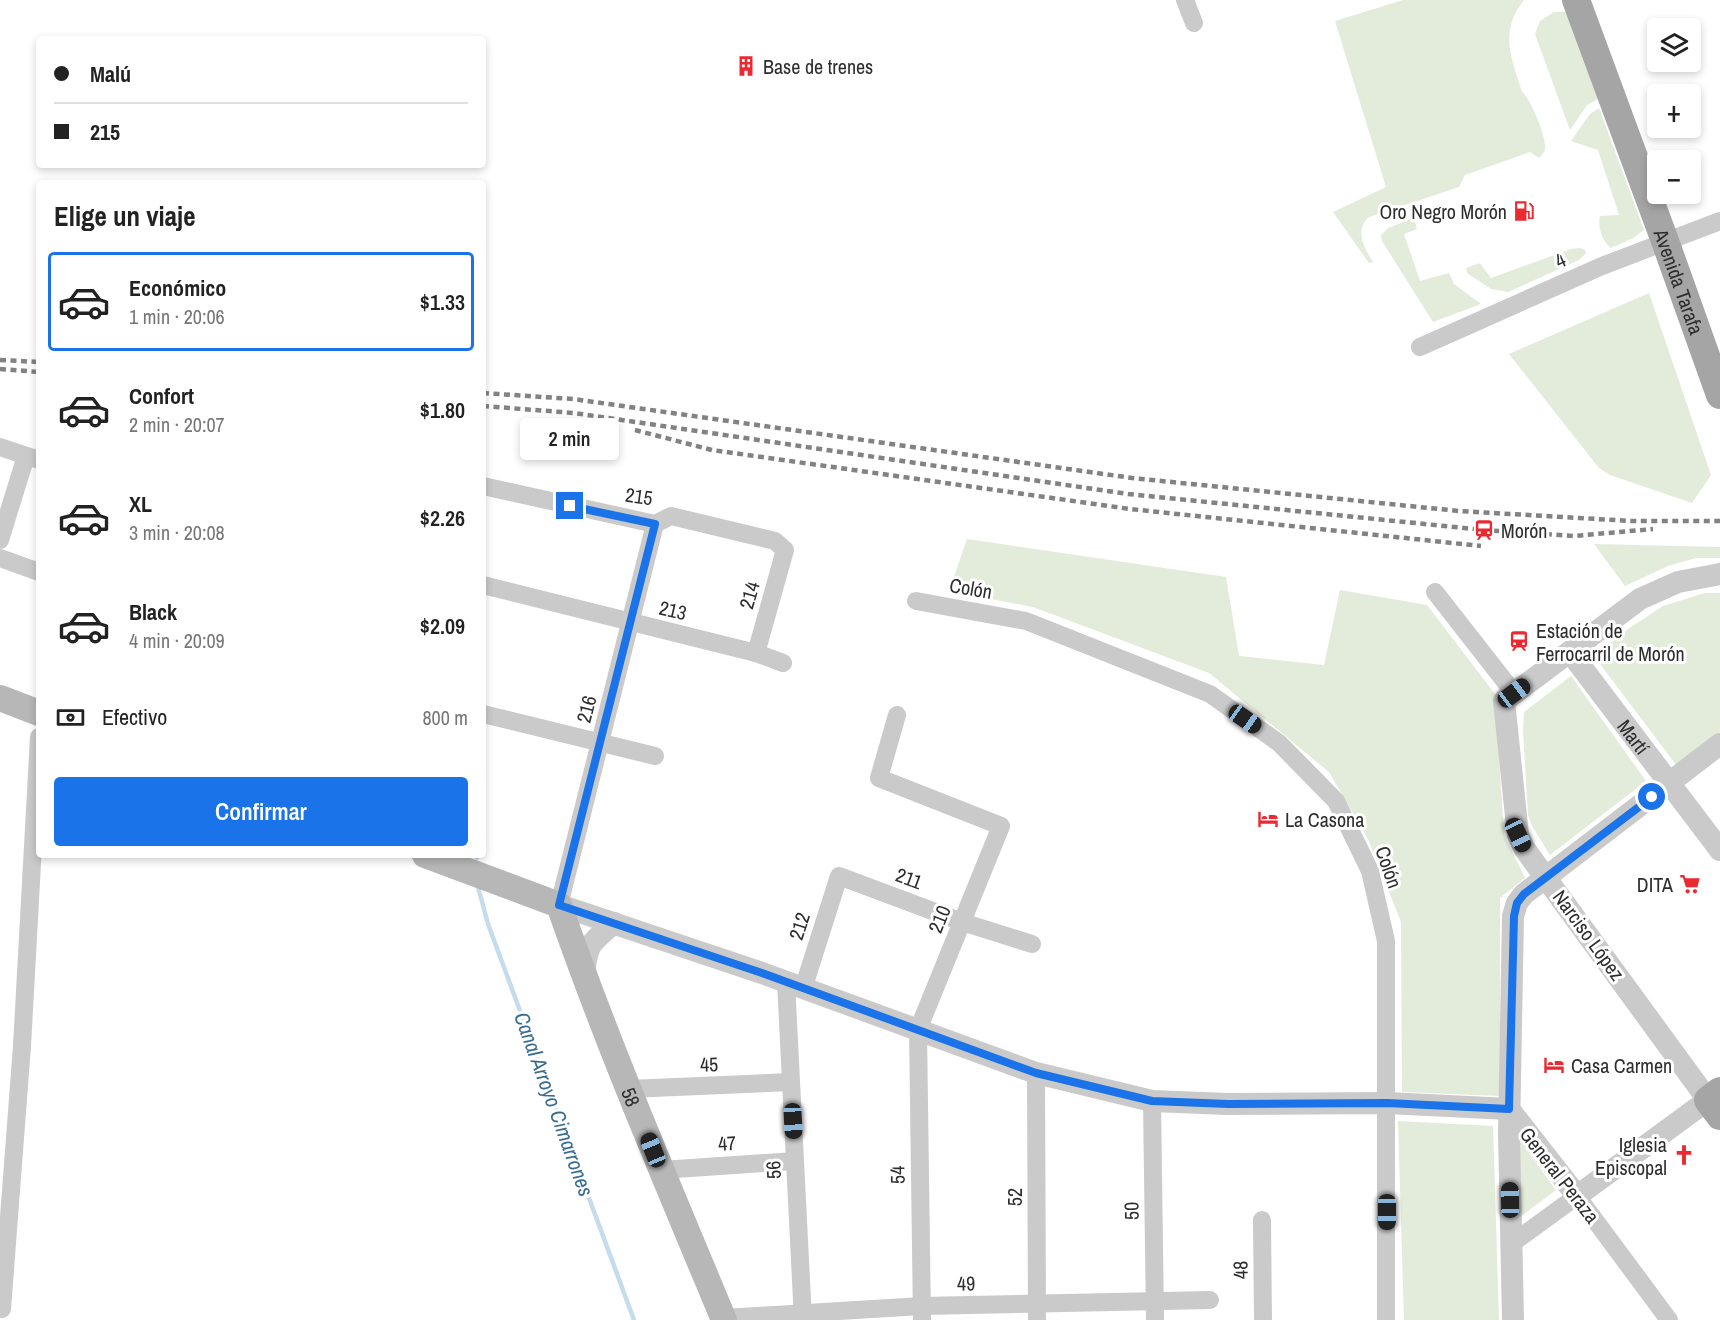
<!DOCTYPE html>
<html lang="es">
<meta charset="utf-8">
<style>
:root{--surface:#fff;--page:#f2f2f2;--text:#222;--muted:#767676;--line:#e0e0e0;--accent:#1a73e8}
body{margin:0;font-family:"Archivo Narrow",sans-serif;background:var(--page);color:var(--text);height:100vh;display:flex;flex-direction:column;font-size:22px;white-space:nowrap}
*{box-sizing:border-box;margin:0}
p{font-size:20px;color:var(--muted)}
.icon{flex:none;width:33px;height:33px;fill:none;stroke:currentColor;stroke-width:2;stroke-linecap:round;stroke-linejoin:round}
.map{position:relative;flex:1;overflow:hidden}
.panel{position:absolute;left:36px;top:180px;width:450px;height:678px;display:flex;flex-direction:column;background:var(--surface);border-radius:6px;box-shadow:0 3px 9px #0003}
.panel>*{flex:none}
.top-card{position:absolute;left:36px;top:36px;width:450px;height:132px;border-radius:6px;box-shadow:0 3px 9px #0003;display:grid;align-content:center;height:132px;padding:0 18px;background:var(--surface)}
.controls{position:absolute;left:1647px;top:18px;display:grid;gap:12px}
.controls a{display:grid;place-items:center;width:54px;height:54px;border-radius:6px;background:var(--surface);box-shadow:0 3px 9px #0003;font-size:30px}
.end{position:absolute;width:27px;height:27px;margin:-14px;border:8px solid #1a73e8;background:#fff;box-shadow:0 0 0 3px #fff}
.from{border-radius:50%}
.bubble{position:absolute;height:42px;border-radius:6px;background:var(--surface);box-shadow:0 3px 9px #0003;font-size:20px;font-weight:600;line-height:42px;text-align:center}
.car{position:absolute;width:18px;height:36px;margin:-18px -9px;border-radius:8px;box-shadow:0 0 4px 2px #0007;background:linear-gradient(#222 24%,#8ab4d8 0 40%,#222 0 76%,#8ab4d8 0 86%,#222 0)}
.top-card b{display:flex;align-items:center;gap:21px;height:57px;font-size:22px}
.top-card b+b{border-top:2px solid var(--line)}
.top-card i{width:15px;height:15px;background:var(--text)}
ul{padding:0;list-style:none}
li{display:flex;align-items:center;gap:18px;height:99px;margin:0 12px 9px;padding:0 6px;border:3px solid transparent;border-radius:6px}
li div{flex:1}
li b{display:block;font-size:22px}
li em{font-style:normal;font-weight:600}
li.current{border-color:var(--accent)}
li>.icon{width:54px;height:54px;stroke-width:1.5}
h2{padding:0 18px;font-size:27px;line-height:72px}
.pay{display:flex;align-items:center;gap:15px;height:66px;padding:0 18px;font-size:22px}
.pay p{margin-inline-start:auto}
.cta{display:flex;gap:12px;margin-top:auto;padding:12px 18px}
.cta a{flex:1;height:69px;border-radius:6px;background:var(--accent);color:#fff;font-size:24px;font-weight:600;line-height:69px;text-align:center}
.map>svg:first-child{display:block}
</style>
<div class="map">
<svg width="1720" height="1320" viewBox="0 0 1720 1320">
<rect width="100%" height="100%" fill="#fff"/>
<g fill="#e3ebda">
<path d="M1403,0H1524C1499,31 1511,57 1522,92C1530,98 1545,134 1545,145C1546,151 1543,154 1539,158L1530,152L1465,175L1459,187L1369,217C1354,230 1364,248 1373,262L1369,263L1333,212L1386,187L1335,21Z"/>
<path d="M1554,12H1567L1598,99L1587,105L1570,130L1535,34L1540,21Z"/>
<path d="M1599,108L1644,230L1633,238L1611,248C1602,241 1597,226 1600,216L1619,215L1598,150L1571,141L1590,114Z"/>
<path d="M1414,218L1417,229L1404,234L1420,281L1449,273L1454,284L1481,304L1433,322L1382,241L1381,235L1388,228Z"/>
<path d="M1580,248L1585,250L1586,253L1579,260L1508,292L1491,289L1467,273L1466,268L1480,263L1491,278L1571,249Z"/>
<path d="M1649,293L1711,475L1692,503L1610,475L1599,468L1509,354Z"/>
<path d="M967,539L1226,577L1239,656L1324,665L1340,590L1427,605L1495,694L1504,835L1525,878L1500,898V1096L1402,1092L1401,922L1368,839L1329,772L1209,673L1033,607L949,591Z"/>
<path d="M1594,544L1720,547V558H1696L1668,566L1625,586Z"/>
<path d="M1705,593H1720V732L1677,766L1594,656L1628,629L1663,606Z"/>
<path d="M1571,676L1646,781L1550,855L1532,826L1528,815L1523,731L1524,712Z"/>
<path d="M1398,1121L1493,1126L1499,1320H1404Z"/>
<path d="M1520,1141L1556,1190L1520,1217Z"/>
</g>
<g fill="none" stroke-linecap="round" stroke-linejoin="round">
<g stroke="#c5dcec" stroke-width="4.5">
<path d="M476,855L477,858"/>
<path d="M478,887L488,924L634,1320"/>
</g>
<g stroke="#cacaca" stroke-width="18">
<path d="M1185,0L1194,23"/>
<path d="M1420,347L1602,266L1720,221"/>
<path d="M0,447L39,460"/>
<path d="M483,486L655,524L671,516L775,541L785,550L756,653"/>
<path d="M0,540L26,456"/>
<path d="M0,558L39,572"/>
<path d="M483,585L756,653L783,663"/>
<path d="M1435,592L1514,693"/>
<path d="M916,601L1026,621L1210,694L1279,743L1336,801L1370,871L1386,941V1320"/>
<path d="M483,714L655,756"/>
<path d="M897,715L879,778L1001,826L918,1030L922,1320"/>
<path d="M559,905L655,524"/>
<path d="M786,982L803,1320"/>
<path d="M803,989L839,876L962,922L1032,944"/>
<path d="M1036,1073L1037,1320"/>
<path d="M629,1089L791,1082"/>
<path d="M1152,1101L1155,1320"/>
<path d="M661,1170L795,1161"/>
<path d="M1262,1220L1263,1320"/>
<path d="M1511,1244L1577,1196L1669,1320"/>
<path d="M2,1309L22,1046L39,737"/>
<path d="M723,1318L922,1306L1210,1300"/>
</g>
<g stroke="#cacaca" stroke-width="22">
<path id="s1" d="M1570,652L1720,850"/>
<path d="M559,905L762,973L1036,1073L1152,1101L1228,1104L1387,1103L1509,1109"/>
<path d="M584,976C587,943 590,944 614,923"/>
<path d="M1509,1109L1577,1196L1708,1100L1524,848L1518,835L1504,701L1640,599L1678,582L1720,574"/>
<path d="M1513,1320L1509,1134L1513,916L1517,903L1524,894L1720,744"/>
</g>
<g stroke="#b7b7b7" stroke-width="26">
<path d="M0,698L39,713"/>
<path id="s2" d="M425,855L559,905C608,1046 667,1183 724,1320"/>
</g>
<g stroke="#a5a5a5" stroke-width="28">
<path id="s3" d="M1576,0L1665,241L1720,395"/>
<path d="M1720,1091L1708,1100L1720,1116"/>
</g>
<g stroke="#828282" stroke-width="4.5" stroke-dasharray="6 4.5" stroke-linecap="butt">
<path d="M0,360L39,362"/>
<path d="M0,369L39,372"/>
<path d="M483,393L573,399L1132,478L1459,511L1631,521H1720"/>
<path d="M483,406L574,413L1128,494L1484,530L1574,536L1653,529"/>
<path d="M635,430L712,450L1130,509L1481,546"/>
</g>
</g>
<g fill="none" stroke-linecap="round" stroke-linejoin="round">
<path stroke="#1a73e8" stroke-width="8" d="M570,506L655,524L559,905L762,973L1036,1073L1152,1101L1228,1104L1387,1103L1509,1109L1514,916L1517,903L1524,894L1652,797"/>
</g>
<defs>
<g id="building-bare" transform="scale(1.62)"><path d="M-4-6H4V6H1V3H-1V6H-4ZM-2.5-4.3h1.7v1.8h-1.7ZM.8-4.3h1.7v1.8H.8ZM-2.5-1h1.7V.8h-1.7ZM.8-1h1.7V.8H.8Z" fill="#ea2931" stroke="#fff" stroke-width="2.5" paint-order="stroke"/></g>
<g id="fuel-bare" transform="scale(1.62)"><path d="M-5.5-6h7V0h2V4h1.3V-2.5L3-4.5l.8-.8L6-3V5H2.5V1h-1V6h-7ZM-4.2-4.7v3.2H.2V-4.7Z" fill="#ea2931" stroke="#fff" stroke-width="2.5" paint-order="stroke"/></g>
<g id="station-bare" transform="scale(1.62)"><path d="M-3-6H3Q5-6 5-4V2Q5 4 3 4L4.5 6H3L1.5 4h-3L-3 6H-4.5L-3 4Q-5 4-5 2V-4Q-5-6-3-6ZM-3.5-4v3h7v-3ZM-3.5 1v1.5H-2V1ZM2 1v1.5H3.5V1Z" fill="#ea2931" stroke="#fff" stroke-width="2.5" paint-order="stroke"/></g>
<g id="hotel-bare" transform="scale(1.62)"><path d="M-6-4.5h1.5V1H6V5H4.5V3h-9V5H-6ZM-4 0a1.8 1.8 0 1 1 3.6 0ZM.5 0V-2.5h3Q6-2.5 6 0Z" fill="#ea2931" stroke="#fff" stroke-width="2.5" paint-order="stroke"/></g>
<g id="supermarket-bare" transform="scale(1.62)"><path d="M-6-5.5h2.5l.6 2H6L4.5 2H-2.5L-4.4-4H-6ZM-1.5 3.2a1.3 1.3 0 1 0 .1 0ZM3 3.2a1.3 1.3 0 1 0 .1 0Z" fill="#ea2931" stroke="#fff" stroke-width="2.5" paint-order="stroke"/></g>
<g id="church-bare" transform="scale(1.62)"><path d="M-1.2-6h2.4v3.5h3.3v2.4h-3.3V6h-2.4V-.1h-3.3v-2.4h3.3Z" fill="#ea2931" stroke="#fff" stroke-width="2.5" paint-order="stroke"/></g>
</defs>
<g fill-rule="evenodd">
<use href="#building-bare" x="746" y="66"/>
<use href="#fuel-bare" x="1524" y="211"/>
<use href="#station-bare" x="1484" y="530"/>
<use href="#station-bare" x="1519" y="641"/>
<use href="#hotel-bare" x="1268" y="819"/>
<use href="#supermarket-bare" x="1690" y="884"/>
<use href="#hotel-bare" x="1554" y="1065"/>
<use href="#church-bare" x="1684" y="1155"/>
</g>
<g text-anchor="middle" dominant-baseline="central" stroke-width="6" stroke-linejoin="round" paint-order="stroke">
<g font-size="20" fill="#2d2d2d" stroke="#fff" text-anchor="start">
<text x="763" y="66">Base de trenes</text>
<text x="1507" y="211" text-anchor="end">Oro Negro Morón</text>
<text x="1501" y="530">Morón</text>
<text x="1536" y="630">Estación de<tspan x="1536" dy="23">Ferrocarril de Morón</tspan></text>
<text x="1285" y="819">La Casona</text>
<text x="1673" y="884" text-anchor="end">DITA</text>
<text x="1571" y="1065">Casa Carmen</text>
<text x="1667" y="1144" text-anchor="end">Iglesia<tspan x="1667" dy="23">Episcopal</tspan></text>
</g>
<g font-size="20" fill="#2d2d2d" stroke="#fff">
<text transform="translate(1560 260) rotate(-24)">4</text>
<text stroke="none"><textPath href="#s3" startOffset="300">Avenida Tarafa</textPath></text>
<text transform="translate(639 496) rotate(8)">215</text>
<text transform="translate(971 588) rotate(10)">Colón</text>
<text transform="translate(749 595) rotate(-74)">214</text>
<text transform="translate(673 610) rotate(13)">213</text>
<text transform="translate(586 709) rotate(-76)">216</text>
<text stroke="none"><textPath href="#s1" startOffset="106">Martí</textPath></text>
<text transform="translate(1389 867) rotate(71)">Colón</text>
<text transform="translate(909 878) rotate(20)">211</text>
<text transform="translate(939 919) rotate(-68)">210</text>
<text transform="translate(799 926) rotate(-72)">212</text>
<text transform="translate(1589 935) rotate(54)">Narciso López</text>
<text transform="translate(709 1064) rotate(-2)">45</text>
<text stroke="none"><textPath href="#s2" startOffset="348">58</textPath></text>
<text transform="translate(727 1143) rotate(-4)">47</text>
<text transform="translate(773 1170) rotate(-93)">56</text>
<text transform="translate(897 1175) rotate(-91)">54</text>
<text transform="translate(1560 1175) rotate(52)">General Peraza</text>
<text transform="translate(1014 1197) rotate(-90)">52</text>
<text transform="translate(1131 1211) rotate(-91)">50</text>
<text transform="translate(1240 1270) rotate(-91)">48</text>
<text transform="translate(966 1283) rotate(-1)">49</text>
</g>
<g font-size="21" font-style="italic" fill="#396c91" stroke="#fff">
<text transform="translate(554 1104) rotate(70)">Canal Arroyo Cimarrones</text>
</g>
</g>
</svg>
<div class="controls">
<a><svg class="icon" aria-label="layers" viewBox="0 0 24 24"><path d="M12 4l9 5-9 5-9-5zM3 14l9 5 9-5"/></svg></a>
<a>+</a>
<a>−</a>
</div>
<i class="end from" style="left:1652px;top:797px"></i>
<i class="end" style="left:570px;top:506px"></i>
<div class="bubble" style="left:520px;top:418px;width:99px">2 min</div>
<i class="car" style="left:1514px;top:693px;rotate:53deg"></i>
<i class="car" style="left:1245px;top:719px;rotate:125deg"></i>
<i class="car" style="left:1518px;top:835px;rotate:155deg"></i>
<i class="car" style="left:793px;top:1121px;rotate:177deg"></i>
<i class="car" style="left:653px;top:1150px;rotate:338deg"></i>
<i class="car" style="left:1510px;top:1200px;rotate:359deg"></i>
<i class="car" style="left:1387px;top:1212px;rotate:180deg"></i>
<div class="top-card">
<b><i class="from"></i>Malú</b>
<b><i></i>215</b>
</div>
<section class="panel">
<h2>Elige un viaje</h2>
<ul>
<li class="current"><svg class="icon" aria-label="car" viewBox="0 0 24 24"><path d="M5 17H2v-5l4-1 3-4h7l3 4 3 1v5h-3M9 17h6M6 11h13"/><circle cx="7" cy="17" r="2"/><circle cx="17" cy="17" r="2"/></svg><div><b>Económico</b><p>1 min · 20:06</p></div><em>$1.33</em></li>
<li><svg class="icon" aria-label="car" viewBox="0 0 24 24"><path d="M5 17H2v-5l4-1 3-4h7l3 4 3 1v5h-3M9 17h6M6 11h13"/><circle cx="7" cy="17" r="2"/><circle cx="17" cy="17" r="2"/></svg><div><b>Confort</b><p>2 min · 20:07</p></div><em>$1.80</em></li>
<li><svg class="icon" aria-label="car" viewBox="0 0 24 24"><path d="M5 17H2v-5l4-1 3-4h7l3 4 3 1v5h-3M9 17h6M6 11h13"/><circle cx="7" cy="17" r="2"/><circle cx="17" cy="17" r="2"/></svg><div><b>XL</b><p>3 min · 20:08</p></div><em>$2.26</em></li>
<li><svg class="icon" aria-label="car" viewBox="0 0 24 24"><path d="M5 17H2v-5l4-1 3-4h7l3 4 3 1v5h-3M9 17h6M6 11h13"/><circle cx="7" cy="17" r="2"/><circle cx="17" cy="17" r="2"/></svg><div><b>Black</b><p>4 min · 20:09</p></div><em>$2.09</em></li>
</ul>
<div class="pay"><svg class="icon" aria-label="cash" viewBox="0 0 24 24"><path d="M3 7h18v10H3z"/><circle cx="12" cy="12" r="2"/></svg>Efectivo<p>800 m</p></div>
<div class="cta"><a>Confirmar</a></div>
</section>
</div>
